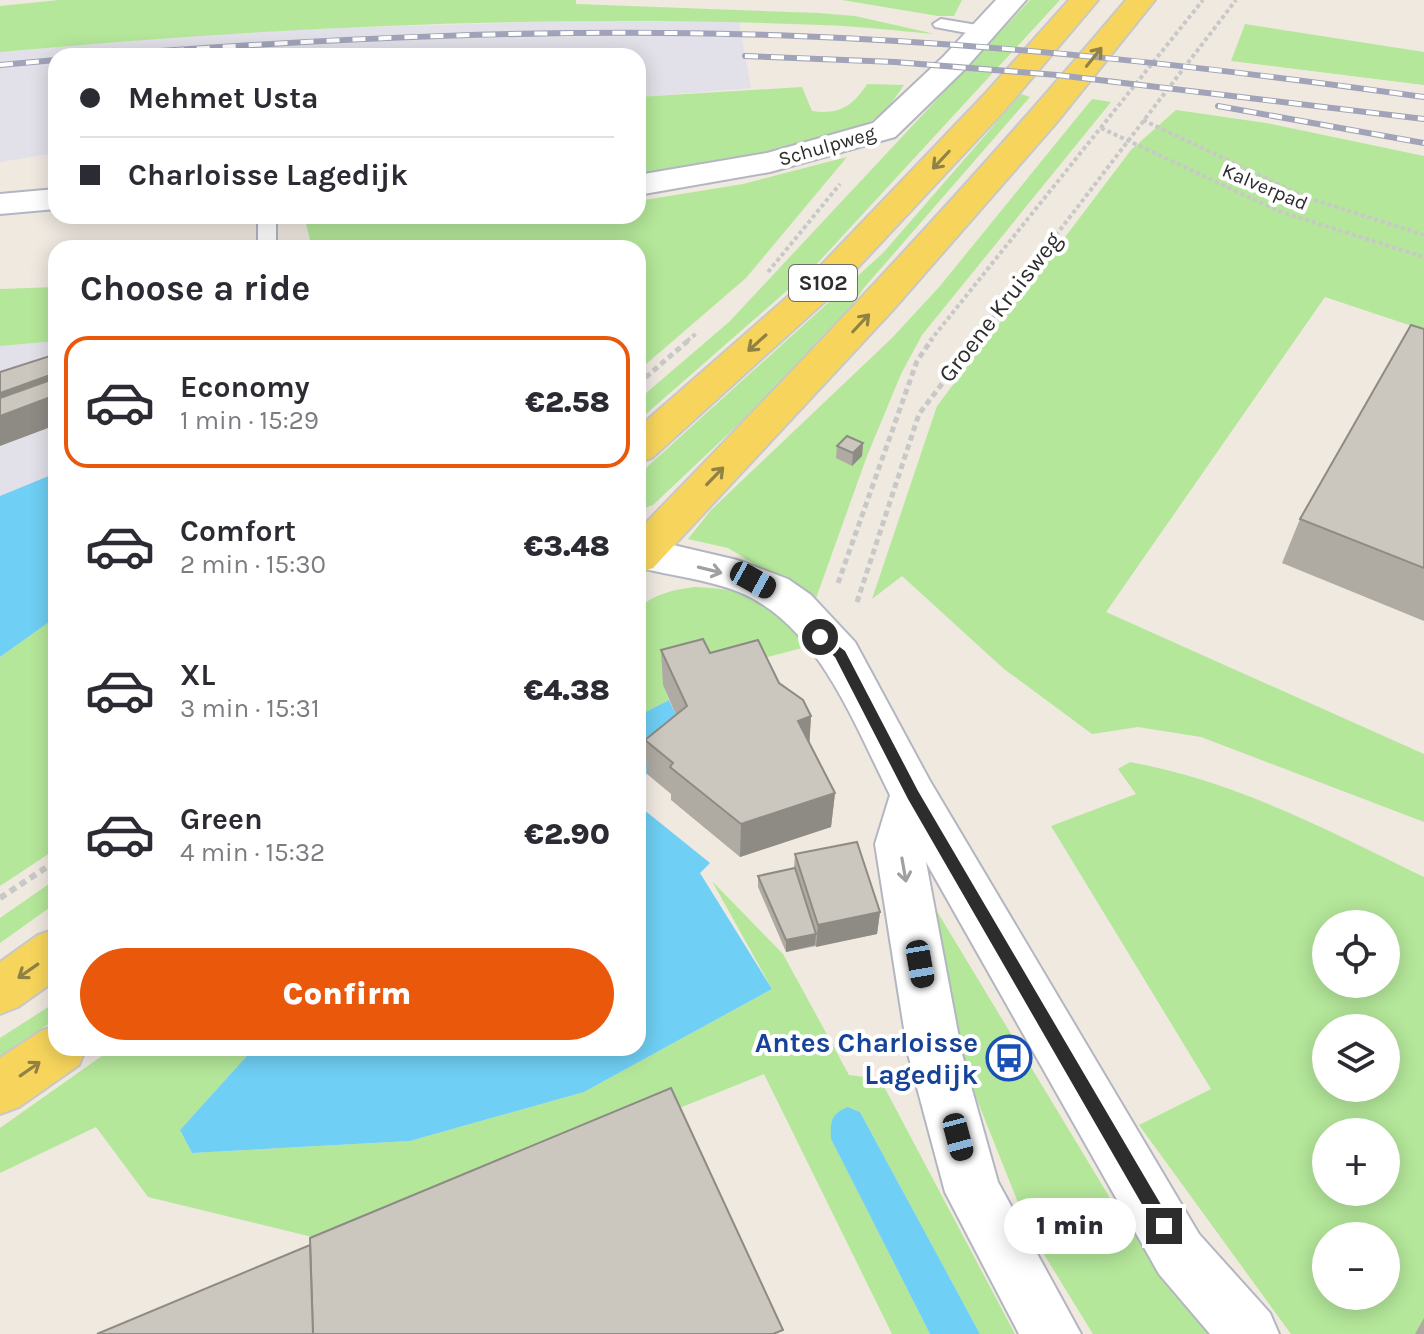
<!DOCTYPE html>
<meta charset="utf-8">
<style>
:root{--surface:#fff;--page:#f2f2f3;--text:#2b2b33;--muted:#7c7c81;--line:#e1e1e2;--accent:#ea580c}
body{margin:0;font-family:Karla,sans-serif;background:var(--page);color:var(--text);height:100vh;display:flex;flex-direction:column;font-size:30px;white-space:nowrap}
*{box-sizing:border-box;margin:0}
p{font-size:26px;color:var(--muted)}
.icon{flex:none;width:44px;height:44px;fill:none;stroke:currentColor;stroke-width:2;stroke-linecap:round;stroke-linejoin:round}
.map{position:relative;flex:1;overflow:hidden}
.side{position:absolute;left:48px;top:240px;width:598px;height:816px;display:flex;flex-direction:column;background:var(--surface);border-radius:24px;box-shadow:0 4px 20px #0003}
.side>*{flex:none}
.top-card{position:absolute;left:48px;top:48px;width:598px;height:176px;border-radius:24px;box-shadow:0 4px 20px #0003;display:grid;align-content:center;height:176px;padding:0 32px;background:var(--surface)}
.buttons{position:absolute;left:1312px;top:910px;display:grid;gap:16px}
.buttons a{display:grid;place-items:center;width:88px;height:88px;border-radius:50%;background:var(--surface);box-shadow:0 4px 20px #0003;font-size:40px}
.end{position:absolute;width:36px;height:36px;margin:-18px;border:10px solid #2d2d2d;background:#fff;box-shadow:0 0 0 4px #fff}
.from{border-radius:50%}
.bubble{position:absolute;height:56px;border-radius:28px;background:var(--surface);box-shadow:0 4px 20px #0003;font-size:26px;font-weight:800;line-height:56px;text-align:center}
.car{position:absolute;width:24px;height:48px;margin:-24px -12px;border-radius:10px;box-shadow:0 0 6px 2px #0007;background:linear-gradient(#222 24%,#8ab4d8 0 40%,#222 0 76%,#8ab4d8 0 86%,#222 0)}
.top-card b{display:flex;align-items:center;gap:28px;height:76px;font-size:30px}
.top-card b+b{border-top:2px solid var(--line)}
.top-card i{width:20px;height:20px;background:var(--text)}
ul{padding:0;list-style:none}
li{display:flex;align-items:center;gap:24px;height:132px;margin:0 16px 12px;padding:0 16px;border:4px solid transparent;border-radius:24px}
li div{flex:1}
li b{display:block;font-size:30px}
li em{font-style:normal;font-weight:800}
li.on{border-color:var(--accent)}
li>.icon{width:72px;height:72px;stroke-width:1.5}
h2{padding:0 32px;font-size:36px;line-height:96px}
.action{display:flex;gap:16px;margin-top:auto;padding:16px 32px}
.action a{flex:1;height:92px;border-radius:48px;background:var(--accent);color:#fff;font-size:32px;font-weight:800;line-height:92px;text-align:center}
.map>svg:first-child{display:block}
</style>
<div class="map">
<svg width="1424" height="1334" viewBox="0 0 1424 1334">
<rect width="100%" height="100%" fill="#efe9e0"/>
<g fill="#e2e0e8">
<path d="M572,21L739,22L751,88L638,97V56H56V153L0,162V52L247,31Z"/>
<path d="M56,341V473L0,496V346Z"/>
</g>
<g fill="#b4e79a" fill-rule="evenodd">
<path d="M59,0H576V4L819,13L855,16L935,34C897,31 859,26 821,25C546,14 273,27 0,52V6Z"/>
<path d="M842,0H962L954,16H938Z"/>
<path d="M1030,0H1060L814,267L638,421V400L729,322Z"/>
<path d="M1245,24L1424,52V85L1231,61Z"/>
<path d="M867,84L904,85L888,108L869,123L715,165L638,175V97L802,87L812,111C839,115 853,106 867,84Z"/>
<path d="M1021,94L1030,97L863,289L830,338L653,505L642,509L641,476L648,466L883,253Z"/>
<path d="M1092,99L1111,102L922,335L901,374L867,456L815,601L728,548L688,539L711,510L893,337L940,286Z"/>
<path d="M1176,110L1266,123L1424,156V330L1325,297L1106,612L1424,754V822L1201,737L1138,727L1092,734L1004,669L902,576L872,599L937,406L1131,150Z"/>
<path d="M847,157L746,278L638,371V248H312L304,216H638V201L743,184Z"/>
<path d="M56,287V341L0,346V289Z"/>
<path d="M694,587C730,588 754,593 781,618C791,627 800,634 806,647L663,684L669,700L638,716V608C655,594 672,590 694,587Z"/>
<path d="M56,617V849L0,886V657Z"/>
<path d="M1130,762C1236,781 1329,831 1424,877V1334H1291L1139,1125L1211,1089L1051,826L1136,794L1118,769ZM1326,924H1386V984H1326ZM1326,1028H1386V1088H1326ZM1326,1132H1386V1192H1326ZM1326,1236H1386V1296H1326Z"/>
<path d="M56,879V903L0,943V918Z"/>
<path d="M712,881L783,954L849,1075L880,1079L1015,1334H980L860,1112L848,1107L831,1139L930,1334H892L764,1074L341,1244L148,1197L96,1127L0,1173V1128L113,1048H254L180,1130L192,1153L410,1141L584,1092L772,989Z"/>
<path d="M935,908L1113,1203L1215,1334H1093L1029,1230L962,1062Z"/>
<path d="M56,1002V1019L0,1057V1038Z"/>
</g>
<g fill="#6fcff4">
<path d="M56,473V617L0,657V496Z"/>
<path d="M669,700L688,741L638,781V716Z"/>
<path d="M638,805L710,863L700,873L772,989L584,1092L410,1141L192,1153L180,1130L254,1048H638Z"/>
<path d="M848,1107L860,1112L980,1334H930L831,1139C830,1121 831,1114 848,1107Z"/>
</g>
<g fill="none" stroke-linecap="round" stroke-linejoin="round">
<g stroke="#b3b6c1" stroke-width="4">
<g id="lane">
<path d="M941,19L983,26L991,31L983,36L935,27L933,24Z"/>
<rect x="258" y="216" width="18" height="32"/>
</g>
</g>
<g stroke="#b3b6c1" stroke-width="4">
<g id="street">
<path d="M996,0H1026L965,69L895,137L770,172L638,195V175L767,153L873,123L943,57Z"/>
<path d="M56,189V209L0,214V194Z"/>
<path d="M638,531L653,536L656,541L737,560L788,579L811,595L855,642L930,781L1199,1234L1270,1313L1279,1334H1210L1159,1274L926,862L962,1054L998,1182L1081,1334H1019L945,1192L908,1054L875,844L890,795C854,724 818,624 739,592C707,579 671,576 638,567Z"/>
</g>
</g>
<g stroke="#c8c8c8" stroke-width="4">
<g id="primary">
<path d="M1069,0H1098L1005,110L832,295L652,458L638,462V428L808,279L983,96Z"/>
<path d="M1126,0H1155L1057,122L892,311L653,568L638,572V531C806,358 971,185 1126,0Z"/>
<path d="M56,929V980L18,1007L0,1014V962L38,935Z"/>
<path d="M56,1025V1048H86L79,1065L19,1107L0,1114V1058L41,1031Z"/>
</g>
</g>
<g stroke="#c8c8c8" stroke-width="4" stroke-dasharray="4 3" stroke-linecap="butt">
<path d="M1143,120L1305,197L1424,235"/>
<path d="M1101,128L1281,212L1424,257"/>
<path d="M768,272L840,184"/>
<path d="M687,341L697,333"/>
<path d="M930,341L1203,0"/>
<path d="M975,341L1236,0"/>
</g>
<g stroke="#c8c8c8" stroke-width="5" stroke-dasharray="6 4" stroke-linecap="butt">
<path d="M638,384L690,339"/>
<path d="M838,583L917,361L932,339"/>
<path d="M857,602L919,414L976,339"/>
</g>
<path stroke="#c8c8c8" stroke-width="6" stroke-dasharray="7 5" stroke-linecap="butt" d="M0,898L56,861"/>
<use href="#lane" fill="#fff" fill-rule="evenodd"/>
<use href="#street" fill="#fff" fill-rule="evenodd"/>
<use href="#primary" fill="#f7d55c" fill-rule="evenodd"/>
<g stroke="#a1a4b8" stroke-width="6">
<g id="rail">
<path d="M93,56C327,38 562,27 797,36C1007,44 1216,68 1424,97"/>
<path d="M745,56L895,62L1057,75L1424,119"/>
<path d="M0,65L56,60"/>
<path d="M1218,106L1424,143"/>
</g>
</g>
<use href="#rail" stroke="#fff" stroke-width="4" stroke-dasharray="13" stroke-linecap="butt"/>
</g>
<g fill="#afaba3">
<path d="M1424,329V621L1282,563L1300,519Z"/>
<path d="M863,443L862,456L852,466L836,458L837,446Z"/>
<path d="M661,650L710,653L779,683L811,716L809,743L835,793L831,827L740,857L671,800V794L647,774L645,740L676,715L663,685Z"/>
<path d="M795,854L880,912L877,934L786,952L758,887V876L794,868Z"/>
<path d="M1424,1318V1334H1415Z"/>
</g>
<g fill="#8e8b85">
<path d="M56,373V425L0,446V393Z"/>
<path d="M863,443L862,456L852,466L853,453Z"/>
<path d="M811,716L809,751L798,721Z"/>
<path d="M835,793L831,827L740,857L741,824Z"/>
<path d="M880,912L877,934L816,947L818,925Z"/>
<path d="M816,934L815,945L786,952V940Z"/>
</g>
<g fill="#cbc7be" stroke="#8e8b85" stroke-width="2">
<path d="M1411,325L1424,329V568L1300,519Z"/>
<path d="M56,354V373L0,393V372Z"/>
<path d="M56,378V395L0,416V398Z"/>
<path d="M847,436L863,443L853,453L837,446Z"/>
<path d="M703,639L710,653L758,640L779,683L803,700L811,716L798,721L835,793L741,824L670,767L673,763L645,740L687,706L661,650Z"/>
<path d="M857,842L880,912L818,925L795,854Z"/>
<path d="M795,868L816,934L786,940L758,876Z"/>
<path d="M671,1088L783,1330L773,1334H313L310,1238Z"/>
<path d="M310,1245L313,1334H97Z"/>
</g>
<defs><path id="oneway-shaft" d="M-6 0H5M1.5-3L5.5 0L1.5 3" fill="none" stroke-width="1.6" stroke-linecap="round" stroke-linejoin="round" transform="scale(2)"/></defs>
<g stroke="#928144">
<use href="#oneway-shaft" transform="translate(1094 57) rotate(-51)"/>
<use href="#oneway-shaft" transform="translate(941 160) rotate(133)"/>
<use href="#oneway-shaft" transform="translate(861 323) rotate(-47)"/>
<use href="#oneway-shaft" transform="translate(757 343) rotate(138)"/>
<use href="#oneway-shaft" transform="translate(715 476) rotate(-46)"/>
<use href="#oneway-shaft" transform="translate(28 971) rotate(145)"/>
<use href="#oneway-shaft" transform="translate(30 1069) rotate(-35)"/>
</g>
<g stroke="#a0a0a0">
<use href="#oneway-shaft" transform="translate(710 570) rotate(14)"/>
<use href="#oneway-shaft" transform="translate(904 870) rotate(80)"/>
</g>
<path fill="#2d2d2d" d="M820,632L845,651L918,791L1170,1220L1172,1226L1170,1232L1164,1235L1158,1232L908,799L835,657L816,640V634Z"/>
<defs>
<g id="bus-ring" transform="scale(2.3)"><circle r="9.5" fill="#fff" stroke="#1a4fb4" stroke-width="1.5"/><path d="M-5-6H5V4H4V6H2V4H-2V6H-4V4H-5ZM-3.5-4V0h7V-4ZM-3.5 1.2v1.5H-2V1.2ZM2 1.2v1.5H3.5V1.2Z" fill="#1a4fb4"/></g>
</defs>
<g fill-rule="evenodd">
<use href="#bus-ring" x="1009" y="1058"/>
</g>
<g text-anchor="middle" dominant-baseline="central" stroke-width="8" stroke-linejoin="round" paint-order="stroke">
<g font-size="20" fill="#2d2d2d" stroke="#fff">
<text transform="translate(827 146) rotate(-16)">Schulpweg</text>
<text transform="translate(1265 187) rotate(23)">Kalverpad</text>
</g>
<rect fill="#fff" stroke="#6c6c6c" stroke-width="2" x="789" y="265" width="68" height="36" rx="6"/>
<g font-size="22" font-weight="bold" fill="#2d2d2d">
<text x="823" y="283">S102</text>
</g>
<g font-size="24" fill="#2d2d2d" stroke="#fff">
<text transform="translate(1000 307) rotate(-52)">Groene Kruisweg</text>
</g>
<g font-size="28" font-weight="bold" fill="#164399" stroke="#fff" text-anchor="end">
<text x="978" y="1042">Antes Charloisse<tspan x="978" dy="32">Lagedijk</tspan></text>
</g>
</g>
</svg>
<div class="buttons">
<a><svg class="icon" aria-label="locate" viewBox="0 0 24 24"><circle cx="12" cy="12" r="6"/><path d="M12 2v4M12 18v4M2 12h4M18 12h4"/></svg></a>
<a><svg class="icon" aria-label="layers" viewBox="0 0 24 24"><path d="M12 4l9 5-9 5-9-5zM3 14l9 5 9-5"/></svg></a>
<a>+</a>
<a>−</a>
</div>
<i class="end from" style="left:820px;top:637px"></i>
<i class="end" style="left:1164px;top:1226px"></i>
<div class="bubble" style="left:1004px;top:1198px;width:132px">1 min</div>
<i class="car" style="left:753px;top:580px;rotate:119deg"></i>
<i class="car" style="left:920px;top:964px;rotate:170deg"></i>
<i class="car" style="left:958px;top:1137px;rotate:165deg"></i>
<div class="top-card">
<b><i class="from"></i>Mehmet Usta</b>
<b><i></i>Charloisse Lagedijk</b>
</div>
<section class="side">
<h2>Choose a ride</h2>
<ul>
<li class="on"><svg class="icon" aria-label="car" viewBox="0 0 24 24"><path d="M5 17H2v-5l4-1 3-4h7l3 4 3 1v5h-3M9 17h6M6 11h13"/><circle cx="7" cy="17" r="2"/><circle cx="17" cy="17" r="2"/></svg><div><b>Economy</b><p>1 min · 15:29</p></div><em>€2.58</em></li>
<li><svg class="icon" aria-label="car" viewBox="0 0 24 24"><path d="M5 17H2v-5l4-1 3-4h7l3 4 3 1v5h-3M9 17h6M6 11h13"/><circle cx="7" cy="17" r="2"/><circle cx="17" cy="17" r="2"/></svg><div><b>Comfort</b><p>2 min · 15:30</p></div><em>€3.48</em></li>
<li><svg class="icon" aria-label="car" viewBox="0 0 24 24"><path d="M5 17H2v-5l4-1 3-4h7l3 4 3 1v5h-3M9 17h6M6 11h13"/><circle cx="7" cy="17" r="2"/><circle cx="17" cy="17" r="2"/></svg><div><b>XL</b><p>3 min · 15:31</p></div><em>€4.38</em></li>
<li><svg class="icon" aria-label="car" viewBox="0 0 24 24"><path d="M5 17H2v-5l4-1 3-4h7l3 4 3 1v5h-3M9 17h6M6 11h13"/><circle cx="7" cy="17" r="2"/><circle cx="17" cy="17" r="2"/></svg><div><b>Green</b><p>4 min · 15:32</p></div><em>€2.90</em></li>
</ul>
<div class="action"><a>Confirm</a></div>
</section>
</div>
